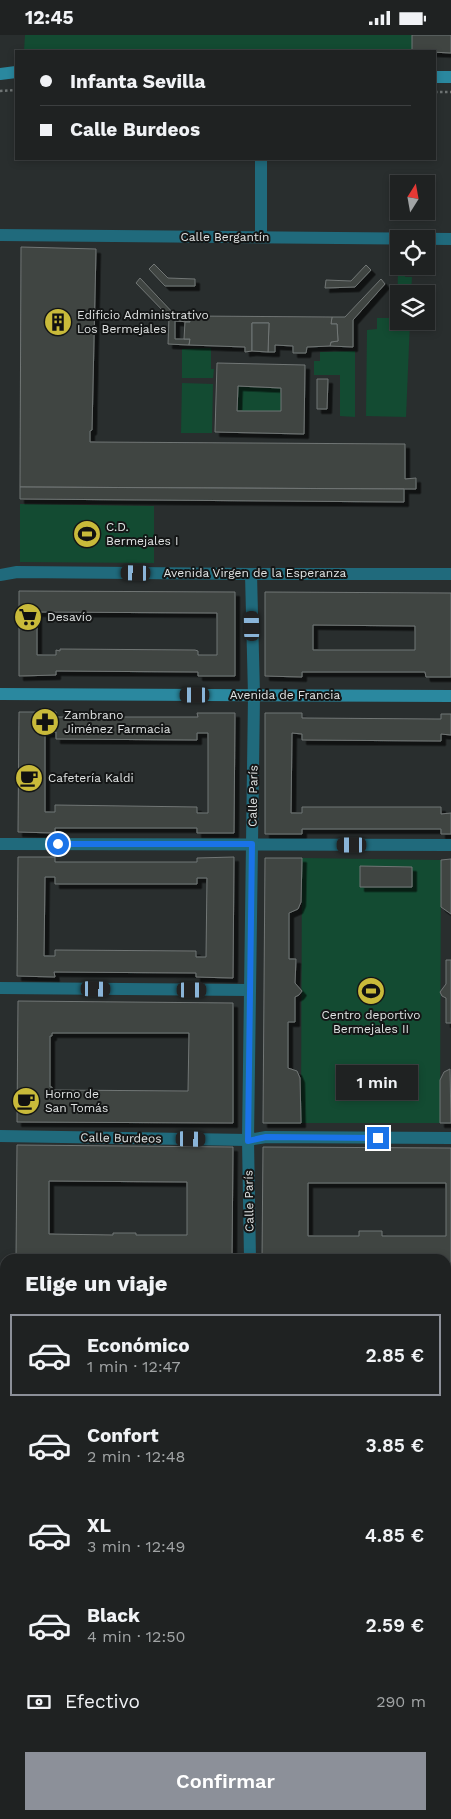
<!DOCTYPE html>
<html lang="es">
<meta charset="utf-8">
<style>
:root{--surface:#1f2222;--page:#272a2a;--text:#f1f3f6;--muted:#a1a4a5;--line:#3c3f40;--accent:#8c9099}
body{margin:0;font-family:"Work Sans",sans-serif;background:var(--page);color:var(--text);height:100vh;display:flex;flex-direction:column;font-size:19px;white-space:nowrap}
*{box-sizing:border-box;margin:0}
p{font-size:16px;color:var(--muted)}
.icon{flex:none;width:28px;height:28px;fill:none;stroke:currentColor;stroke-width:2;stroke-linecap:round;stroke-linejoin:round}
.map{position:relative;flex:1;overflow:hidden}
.sheet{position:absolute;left:0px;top:1219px;width:451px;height:566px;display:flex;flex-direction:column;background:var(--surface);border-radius:15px 15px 0 0;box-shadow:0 2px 8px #0003,0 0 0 1px var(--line)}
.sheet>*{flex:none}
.banner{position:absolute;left:15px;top:15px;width:421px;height:110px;border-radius:0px;box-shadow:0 2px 8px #0003,0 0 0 1px var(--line);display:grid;align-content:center;height:110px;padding:0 25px;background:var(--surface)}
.needle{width:32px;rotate:11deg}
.buttons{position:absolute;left:390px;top:140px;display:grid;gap:10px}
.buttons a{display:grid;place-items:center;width:45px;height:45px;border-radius:0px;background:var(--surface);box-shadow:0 2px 8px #0003,0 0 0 1px var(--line);font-size:25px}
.end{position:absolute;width:22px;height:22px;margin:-11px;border:6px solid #1a73e8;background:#fff;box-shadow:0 0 0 2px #fff}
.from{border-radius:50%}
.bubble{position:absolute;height:35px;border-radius:0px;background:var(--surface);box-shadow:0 2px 8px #0003,0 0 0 1px var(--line);font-size:16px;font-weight:600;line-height:35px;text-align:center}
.car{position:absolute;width:15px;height:30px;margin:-15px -8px;border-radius:6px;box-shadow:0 0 4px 1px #0007;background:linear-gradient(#222 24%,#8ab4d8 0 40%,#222 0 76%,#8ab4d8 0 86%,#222 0)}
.banner b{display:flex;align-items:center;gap:18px;height:48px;font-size:19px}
.banner b+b{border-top:1px solid var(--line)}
.banner i{width:12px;height:12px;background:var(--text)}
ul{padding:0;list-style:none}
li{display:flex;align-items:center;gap:15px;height:82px;margin:0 10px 8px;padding:0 15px;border:2px solid transparent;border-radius:0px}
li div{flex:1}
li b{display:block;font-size:19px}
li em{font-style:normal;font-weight:600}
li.on{border-color:var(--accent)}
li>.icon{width:45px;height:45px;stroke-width:1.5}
h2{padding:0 25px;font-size:22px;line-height:60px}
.pay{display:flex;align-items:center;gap:12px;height:55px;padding:0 25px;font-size:19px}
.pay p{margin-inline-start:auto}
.primary-button{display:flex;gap:10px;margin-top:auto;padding:10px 25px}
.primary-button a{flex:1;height:58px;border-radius:0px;background:var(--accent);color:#fff;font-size:20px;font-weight:600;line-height:58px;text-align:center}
.status{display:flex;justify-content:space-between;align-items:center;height:35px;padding:0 25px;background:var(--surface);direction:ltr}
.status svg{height:14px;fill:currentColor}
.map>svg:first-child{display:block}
</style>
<div class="status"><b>12:45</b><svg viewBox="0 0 49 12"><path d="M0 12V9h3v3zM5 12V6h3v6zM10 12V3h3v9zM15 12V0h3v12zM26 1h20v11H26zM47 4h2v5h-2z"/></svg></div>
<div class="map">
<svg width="451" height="1784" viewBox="0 0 451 1784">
<defs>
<pattern id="grass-tufts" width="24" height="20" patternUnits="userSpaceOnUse" patternTransform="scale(1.25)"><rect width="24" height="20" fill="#134b32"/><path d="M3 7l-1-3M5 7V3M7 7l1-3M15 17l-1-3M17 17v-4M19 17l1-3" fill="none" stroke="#356550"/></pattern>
<filter id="shadow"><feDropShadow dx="4.5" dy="4.5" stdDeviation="0" flood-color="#0009"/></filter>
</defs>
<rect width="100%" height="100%" fill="#292e2e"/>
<g fill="url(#grass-tufts)">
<rect x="446" y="1610" width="5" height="31"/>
<path d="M197,1780H237L235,1784H199Z"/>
</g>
<g fill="#134b32">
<path d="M25,0H451V18H435V16H24Z"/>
<path d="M398,234H405V242H412L411,259H399V286H410L406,382L366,381L367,295L377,294V283H397Z"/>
<path d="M211,313V334H214L213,343H182V314Z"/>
<path d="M355,316V382L340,381V340H314V326H320V317Z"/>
<path d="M182,348L213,349L212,398H181Z"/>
<path d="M238,351L281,353V376H237Z"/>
<path d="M20,469L154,471V528L20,527Z"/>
<path d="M302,823L441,825L440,1088H301Z"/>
<rect x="446" y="1422" width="5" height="21"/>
</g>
<g fill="#3f4442" stroke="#717675" fill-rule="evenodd" filter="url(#shadow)">
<path d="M412,0H451V18L412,16Z"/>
<path d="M21,212L96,214L92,395L90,396V407L405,409V444L416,443V454L20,452Z"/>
<path d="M154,229L168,243L195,244V251H165L149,234Z"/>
<path d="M366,230L371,235L355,252L325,253L326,245L351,246Z"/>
<path d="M140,243L175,280L190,281V287L175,286V304H190L189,310L168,309L169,282L136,248Z"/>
<path d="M381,244L385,249L353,285V312L330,311L331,307L338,306L337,289H331L332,282H345Z"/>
<path d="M190,281L332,282L331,289H337L338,306L331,307L330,311L307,312L306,318H293V311L275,310V317H268L269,288H252V316L245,317V312L189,310L190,304H184L185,287H190Z"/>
<path d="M252,288H269L268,317L252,316Z"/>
<path d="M217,328L305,330L304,399L215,397ZM238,351L281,353V376H237Z"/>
<path d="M317,344H328L327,374H317Z"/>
<path d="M20,452L404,454V467L20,464Z"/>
<path d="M19,556L235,557V641H198V637L56,636V640L19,641ZM37,577L217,578V620H198V616L195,615L60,614V616L56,615V620H37Z"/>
<path d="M265,557L451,558V642H426L425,637H302V642L265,641ZM313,590L415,591V615H313Z"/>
<path d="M19,677H56V682H198L197,678H235L234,798H197V793H55V798L18,797ZM56,697V704L197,705V698H208V778H197V772L55,770V777H45V698Z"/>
<path d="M265,678H302V683L437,684H441V679H451V700L441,699V706L302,705V699L292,698L291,778H302V772H441V779L451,778V799H441V794H302V799H265Z"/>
<path d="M18,822H55V827H197V823L234,822L233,943L196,942V938L54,937L55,942L17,941ZM45,842H55V849H197V843H207L206,922H196V916L55,915V921H44Z"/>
<path d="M265,823H302L301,867L298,874L289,878V924H296L295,948L302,956L299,960L295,962V987H288V1033L297,1036L300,1043L301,1088H263Z"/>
<path d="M451,824V879L441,872V825Z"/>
<path d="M360,831L412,832V852H360Z"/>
<path d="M446,925H451V988H446V963L442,961L440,957L446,949Z"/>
<path d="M18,966L233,968V1088L17,1087ZM52,998H189L188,1056L52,1055V1052H50V1001H52Z"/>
<path d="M450,1034L451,1088H440V1045L444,1037Z"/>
<path d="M17,1110L233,1112L232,1224H16ZM49,1146L187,1147V1200H136V1198H113V1200L49,1199Z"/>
<path d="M263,1112L451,1113V1234H446V1224H262ZM308,1148H446V1201H382V1196H359V1201H308Z"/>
<rect x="446" y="1315" width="5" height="32"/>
<path d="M4,1464L5,1466V1552L0,1542V1466Z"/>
<rect x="446" y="1476" width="5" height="29"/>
<rect x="446" y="1542" width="5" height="31"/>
<path d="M5,1605V1641L0,1643V1607Z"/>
<rect x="446" y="1705" width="5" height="31"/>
<path d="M5,1729V1765L0,1767V1732Z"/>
</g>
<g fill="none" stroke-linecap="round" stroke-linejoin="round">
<g stroke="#6f7474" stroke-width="2.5" stroke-dasharray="2.5 2.5" stroke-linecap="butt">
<path d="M0,56L16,55"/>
<path d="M435,57H451"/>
<path d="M446,1275H451"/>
<path d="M446,1278H451"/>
<path d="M446,1356H451V1373"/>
<path d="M446,1419H451"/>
<path d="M446,1457H451"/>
<path d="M357,1780V1784"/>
<path d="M285,1784V1780"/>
</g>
<g stroke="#206a7c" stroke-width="12">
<path d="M261,124V202"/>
<path d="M0,200L451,204"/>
<path d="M0,540L17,537L251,539H451"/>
<path d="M0,809L451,810"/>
<path d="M0,953L249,955"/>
<path d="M0,1101L248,1105L266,1102L451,1103"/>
<path d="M250,1224L248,1105L254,660L251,539"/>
<path d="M446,1523L451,1524"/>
</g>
<g stroke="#2a889f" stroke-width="12">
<path d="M0,39L16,37"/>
<path d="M435,42H451"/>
<path d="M0,659L451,661"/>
<path d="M446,1252H451"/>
<path d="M0,1254C6,1267 7,1280 0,1292"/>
<path d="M446,1296H451"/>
<path d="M0,1344L5,1355"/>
<path d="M446,1756H451"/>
<path d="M186,1780L187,1784"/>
<path d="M247,1784L248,1780"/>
</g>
</g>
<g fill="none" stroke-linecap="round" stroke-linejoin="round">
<path stroke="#1a73e8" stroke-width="6" d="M58,809H252L248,1106L266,1102L378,1103"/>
</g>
<defs>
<g id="building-disc" transform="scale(1.4375)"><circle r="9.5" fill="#c9ba3a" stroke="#141616"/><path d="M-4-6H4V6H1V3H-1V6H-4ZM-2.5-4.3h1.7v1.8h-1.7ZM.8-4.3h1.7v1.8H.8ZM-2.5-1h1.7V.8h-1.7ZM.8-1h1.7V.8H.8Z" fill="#111"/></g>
<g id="stadium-disc" transform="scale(1.4375)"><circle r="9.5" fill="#c9ba3a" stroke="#141616"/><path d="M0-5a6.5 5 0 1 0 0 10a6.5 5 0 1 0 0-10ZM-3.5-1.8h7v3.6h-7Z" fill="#111"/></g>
<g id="supermarket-disc" transform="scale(1.4375)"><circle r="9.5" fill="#c9ba3a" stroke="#141616"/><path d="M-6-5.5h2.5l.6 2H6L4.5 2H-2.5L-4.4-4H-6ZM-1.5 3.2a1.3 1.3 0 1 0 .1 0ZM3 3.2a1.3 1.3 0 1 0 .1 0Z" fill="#111"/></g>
<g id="pharmacy-disc" transform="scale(1.4375)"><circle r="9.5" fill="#c9ba3a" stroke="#141616"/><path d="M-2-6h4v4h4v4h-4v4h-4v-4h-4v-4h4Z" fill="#111"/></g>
<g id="cafe-disc" transform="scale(1.4375)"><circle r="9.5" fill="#c9ba3a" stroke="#141616"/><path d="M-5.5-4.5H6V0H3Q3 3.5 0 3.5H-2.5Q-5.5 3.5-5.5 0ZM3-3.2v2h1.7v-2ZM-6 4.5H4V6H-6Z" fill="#111"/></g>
</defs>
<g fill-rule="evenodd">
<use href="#building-disc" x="58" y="287"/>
<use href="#stadium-disc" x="87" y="499"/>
<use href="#supermarket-disc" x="28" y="582"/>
<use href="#pharmacy-disc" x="45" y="687"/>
<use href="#cafe-disc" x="29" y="743"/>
<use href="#stadium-disc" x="371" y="956"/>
<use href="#cafe-disc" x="26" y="1066"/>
</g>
<g text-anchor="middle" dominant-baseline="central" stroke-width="4" stroke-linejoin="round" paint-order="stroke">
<g font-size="12" fill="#e1e4e4" stroke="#141616">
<text x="225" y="202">Calle Bergantín</text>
<text x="255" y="538">Avenida Virgen de la Esperanza</text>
<text x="285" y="660">Avenida de Francia</text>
<text transform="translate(253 761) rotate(-89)">Calle París</text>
<text transform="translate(121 1103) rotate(1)">Calle Burdeos</text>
<text transform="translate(249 1166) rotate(-91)">Calle París</text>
</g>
<g font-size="12" fill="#e1e4e4" stroke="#141616" text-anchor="start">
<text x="77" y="280">Edificio Administrativo<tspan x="77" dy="14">Los Bermejales</tspan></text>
<text x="106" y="492">C.D.<tspan x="106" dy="14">Bermejales I</tspan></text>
<text x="47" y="582">Desavío</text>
<text x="64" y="680">Zambrano<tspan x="64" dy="14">Jiménez Farmacia</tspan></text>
<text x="48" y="743">Cafetería Kaldi</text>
<text x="371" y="980" text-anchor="middle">Centro deportivo<tspan x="371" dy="14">Bermejales II</tspan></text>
<text x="45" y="1059">Horno de<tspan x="45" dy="14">San Tomás</tspan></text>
</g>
</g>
</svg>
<div class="buttons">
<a><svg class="needle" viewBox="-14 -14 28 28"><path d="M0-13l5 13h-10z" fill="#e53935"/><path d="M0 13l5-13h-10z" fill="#a1a4a5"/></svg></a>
<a><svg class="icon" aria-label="locate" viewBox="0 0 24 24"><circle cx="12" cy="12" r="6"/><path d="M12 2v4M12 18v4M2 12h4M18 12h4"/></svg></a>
<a><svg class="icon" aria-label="layers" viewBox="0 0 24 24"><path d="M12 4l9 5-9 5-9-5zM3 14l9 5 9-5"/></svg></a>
</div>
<i class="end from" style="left:58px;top:809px"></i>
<i class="end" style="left:378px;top:1103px"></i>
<div class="bubble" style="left:336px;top:1030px;width:82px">1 min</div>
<i class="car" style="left:136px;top:538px;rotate:271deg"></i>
<i class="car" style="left:252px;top:591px;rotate:359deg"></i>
<i class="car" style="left:195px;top:660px;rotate:270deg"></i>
<i class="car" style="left:352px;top:810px;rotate:270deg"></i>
<i class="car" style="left:96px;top:954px;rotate:91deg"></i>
<i class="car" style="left:192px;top:955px;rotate:90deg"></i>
<i class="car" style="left:191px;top:1104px;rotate:91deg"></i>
<div class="banner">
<b><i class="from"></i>Infanta Sevilla</b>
<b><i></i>Calle Burdeos</b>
</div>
<section class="sheet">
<h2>Elige un viaje</h2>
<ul>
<li class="on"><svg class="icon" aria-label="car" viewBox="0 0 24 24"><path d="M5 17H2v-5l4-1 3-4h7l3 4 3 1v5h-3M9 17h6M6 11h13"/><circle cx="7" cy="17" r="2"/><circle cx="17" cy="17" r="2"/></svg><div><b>Económico</b><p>1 min · 12:47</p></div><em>2.85 €</em></li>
<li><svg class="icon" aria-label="car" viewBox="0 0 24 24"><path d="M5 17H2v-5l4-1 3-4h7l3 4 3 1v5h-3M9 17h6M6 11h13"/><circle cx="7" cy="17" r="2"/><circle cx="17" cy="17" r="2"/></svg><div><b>Confort</b><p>2 min · 12:48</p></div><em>3.85 €</em></li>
<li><svg class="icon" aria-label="car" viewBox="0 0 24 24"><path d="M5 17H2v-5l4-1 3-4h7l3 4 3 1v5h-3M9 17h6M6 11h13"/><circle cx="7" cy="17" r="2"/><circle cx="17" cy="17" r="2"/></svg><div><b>XL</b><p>3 min · 12:49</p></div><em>4.85 €</em></li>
<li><svg class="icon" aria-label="car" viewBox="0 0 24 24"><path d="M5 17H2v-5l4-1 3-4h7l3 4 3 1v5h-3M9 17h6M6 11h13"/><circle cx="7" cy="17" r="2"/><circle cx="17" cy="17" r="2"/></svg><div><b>Black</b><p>4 min · 12:50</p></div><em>2.59 €</em></li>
</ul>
<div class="pay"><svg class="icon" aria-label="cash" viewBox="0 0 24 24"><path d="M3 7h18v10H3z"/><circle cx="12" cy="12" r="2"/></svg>Efectivo<p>290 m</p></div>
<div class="primary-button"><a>Confirmar</a></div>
</section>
</div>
